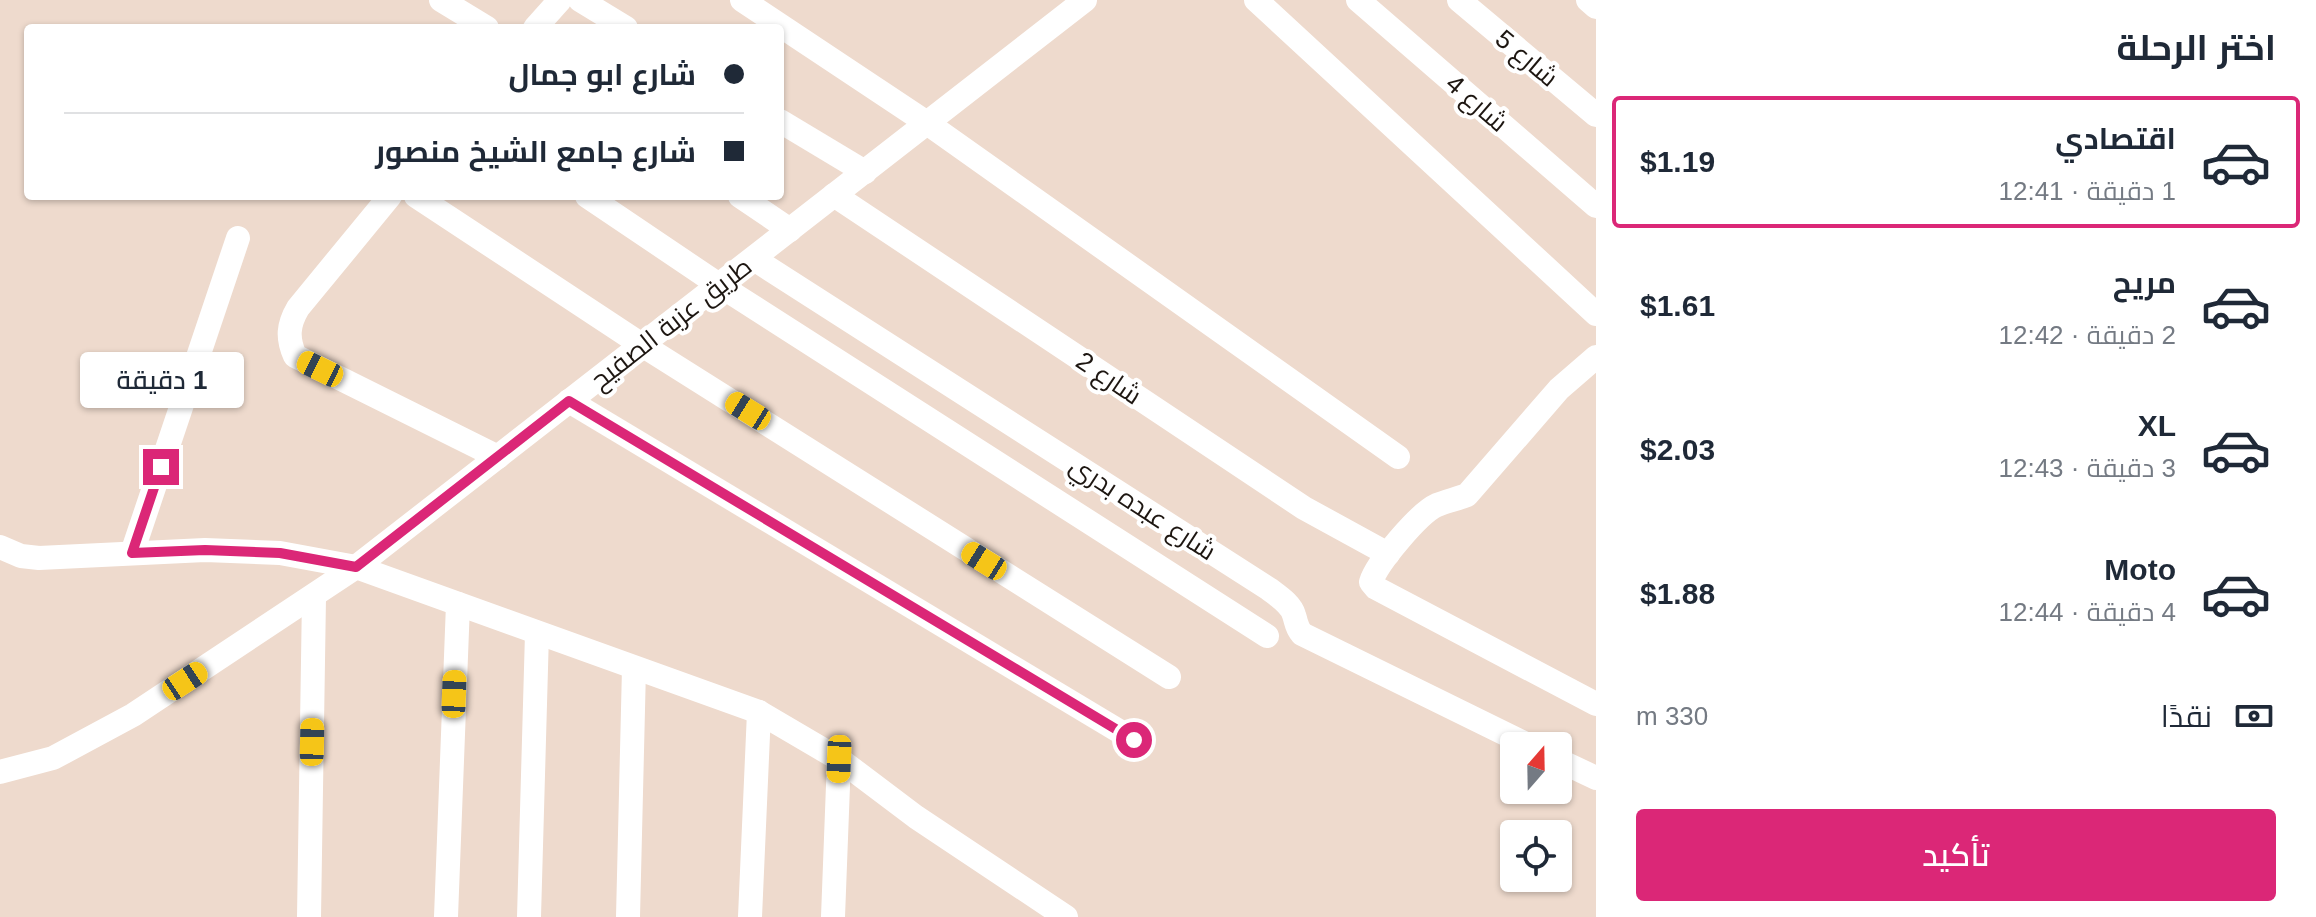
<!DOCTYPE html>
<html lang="ar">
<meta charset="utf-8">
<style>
:root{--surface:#fff;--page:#f2f2f3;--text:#1f2937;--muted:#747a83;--line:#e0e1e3;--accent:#db2777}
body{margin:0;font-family:Arial,Cairo,sans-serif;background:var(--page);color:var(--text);direction:rtl;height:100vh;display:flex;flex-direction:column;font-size:30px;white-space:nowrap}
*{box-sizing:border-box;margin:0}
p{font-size:26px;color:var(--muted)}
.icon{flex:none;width:44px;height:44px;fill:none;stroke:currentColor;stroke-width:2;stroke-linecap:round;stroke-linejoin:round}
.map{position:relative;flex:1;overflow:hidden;direction:ltr}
.side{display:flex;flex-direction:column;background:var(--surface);width:720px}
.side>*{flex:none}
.hud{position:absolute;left:24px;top:24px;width:760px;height:176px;border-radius:8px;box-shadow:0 2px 6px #0004;direction:rtl;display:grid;align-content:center;height:176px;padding:0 40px;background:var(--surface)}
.needle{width:52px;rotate:20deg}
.buttons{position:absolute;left:1500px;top:732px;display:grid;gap:16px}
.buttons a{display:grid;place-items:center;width:72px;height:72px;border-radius:8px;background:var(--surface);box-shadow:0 2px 6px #0004;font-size:40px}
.end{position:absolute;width:36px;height:36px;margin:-18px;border:10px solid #db2777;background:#fff;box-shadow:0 0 0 4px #fff}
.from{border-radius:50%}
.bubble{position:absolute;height:56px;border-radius:8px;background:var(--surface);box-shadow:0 2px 6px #0004;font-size:26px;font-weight:600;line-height:56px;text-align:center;direction:rtl}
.car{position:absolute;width:24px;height:48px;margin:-24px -12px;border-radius:10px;box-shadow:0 0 6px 2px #0007;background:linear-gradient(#f5c518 24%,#345 0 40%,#f5c518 0 76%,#345 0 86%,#f5c518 0)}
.hud b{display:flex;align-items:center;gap:28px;height:76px;font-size:30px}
.hud b+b{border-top:2px solid var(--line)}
.hud i{width:20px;height:20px;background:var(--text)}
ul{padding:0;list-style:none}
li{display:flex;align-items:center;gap:24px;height:132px;margin:0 16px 12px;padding:0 24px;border:4px solid transparent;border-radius:8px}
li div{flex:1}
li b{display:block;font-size:30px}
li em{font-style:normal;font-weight:600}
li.current{border-color:var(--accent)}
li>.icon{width:72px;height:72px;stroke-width:1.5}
h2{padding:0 40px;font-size:36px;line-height:96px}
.pay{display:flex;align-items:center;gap:20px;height:88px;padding:0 40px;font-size:30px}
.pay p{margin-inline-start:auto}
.action{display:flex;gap:16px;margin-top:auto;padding:16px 40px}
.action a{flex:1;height:92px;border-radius:8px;background:var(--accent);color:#fff;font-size:32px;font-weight:600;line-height:92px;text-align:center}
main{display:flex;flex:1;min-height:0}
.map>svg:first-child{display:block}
</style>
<main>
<section class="side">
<h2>اختر الرحلة</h2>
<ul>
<li class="current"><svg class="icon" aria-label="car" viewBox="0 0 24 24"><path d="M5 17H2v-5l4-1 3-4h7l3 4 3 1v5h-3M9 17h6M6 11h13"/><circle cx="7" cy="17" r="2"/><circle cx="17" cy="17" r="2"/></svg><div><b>اقتصادي</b><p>1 دقيقة · 12:41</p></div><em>$1.19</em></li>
<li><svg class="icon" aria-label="car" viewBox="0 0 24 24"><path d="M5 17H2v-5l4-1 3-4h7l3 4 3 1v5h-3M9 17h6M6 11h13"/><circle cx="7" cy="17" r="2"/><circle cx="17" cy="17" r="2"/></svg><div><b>مريح</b><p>2 دقيقة · 12:42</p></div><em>$1.61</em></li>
<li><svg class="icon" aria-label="car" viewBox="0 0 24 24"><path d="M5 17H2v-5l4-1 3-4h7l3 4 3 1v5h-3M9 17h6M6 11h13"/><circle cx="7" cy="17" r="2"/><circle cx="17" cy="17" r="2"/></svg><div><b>XL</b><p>3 دقيقة · 12:43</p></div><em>$2.03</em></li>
<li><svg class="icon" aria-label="car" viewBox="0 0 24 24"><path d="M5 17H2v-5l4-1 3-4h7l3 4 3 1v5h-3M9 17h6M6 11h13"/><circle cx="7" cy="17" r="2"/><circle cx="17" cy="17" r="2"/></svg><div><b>Moto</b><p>4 دقيقة · 12:44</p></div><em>$1.88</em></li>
</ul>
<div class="pay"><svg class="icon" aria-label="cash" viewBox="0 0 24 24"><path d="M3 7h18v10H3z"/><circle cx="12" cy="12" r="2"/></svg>نقدًا<p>330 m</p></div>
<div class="action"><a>تأكيد</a></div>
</section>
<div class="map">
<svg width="1596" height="917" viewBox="0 0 1596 917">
<rect width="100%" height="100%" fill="#eedacd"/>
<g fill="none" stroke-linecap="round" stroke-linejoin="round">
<g stroke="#fff" stroke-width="24">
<path d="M441,0L487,28"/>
<path d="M580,0L626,28"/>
<path d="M742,0L927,123L1398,457"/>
<path d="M1256,0L1596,314"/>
<path d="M1358,0L1596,206"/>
<path d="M1459,0L1596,115"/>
<path d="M1588,0L1596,7"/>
<path d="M535,28L560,0"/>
<path d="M780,121L865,172"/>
<path d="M834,195L1304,508L1388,554"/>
<path d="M390,196L298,308C288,325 287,338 295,356L498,457"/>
<path d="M416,196L642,345L1169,677"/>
<path d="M587,196L719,285L1267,636"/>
<path d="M740,196L790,230"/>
<path d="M754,259L1269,589C1278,596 1291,604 1294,615C1297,624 1296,627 1302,634L1530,746"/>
<path d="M1596,357L1559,389L1467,495C1457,499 1447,501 1437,505C1419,513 1377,563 1371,582L1376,588L1596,704"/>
<path d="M569,401L1134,740"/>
<path d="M0,547L21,556L39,558L205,550L280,553L356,567L759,712L839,759L916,817L1066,917"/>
<path d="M132,553L238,238"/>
<path d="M1558,760L1596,778"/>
<path d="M0,772L53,758L133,715L356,567L1085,0"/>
<path d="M309,917L314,597"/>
<path d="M446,917L458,604"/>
<path d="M529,917L537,633"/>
<path d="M628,917L634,668"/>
<path d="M750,917L759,712"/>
<path d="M833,917L839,759"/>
</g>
</g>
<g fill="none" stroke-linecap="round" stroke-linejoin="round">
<path stroke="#db2777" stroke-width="10" d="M161,467L132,553L205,550L280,553L356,567L569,401L1134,740"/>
</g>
<g text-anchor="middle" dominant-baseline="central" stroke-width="8" stroke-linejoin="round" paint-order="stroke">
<g font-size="26" fill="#1d1611" stroke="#fff">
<text transform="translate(1527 58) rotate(40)">شارع 5</text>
<text transform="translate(1477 103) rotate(41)">شارع 4</text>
<text transform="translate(671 323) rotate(-38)">طريق عزبة الصفيح</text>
<text transform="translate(1109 378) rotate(34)">شارع 2</text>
<text transform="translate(1143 508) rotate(33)">شارع عبده بدري</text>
</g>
</g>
</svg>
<div class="buttons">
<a><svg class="needle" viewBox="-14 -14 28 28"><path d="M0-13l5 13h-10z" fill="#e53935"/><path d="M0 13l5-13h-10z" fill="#747a83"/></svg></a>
<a><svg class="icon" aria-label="locate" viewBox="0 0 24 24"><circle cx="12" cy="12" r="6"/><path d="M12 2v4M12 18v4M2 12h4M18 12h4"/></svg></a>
</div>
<i class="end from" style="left:1134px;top:740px"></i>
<i class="end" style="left:161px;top:467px"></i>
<div class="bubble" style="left:80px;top:352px;width:164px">1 دقيقة</div>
<i class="car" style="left:320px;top:369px;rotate:296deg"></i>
<i class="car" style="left:748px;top:411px;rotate:302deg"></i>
<i class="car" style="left:984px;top:561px;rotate:302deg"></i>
<i class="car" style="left:185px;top:681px;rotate:57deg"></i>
<i class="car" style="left:454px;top:694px;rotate:2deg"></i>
<i class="car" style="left:312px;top:742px;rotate:1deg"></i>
<i class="car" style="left:839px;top:759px;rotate:182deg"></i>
<div class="hud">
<b><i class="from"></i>شارع ابو جمال</b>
<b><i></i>شارع جامع الشيخ منصور</b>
</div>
</div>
</main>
